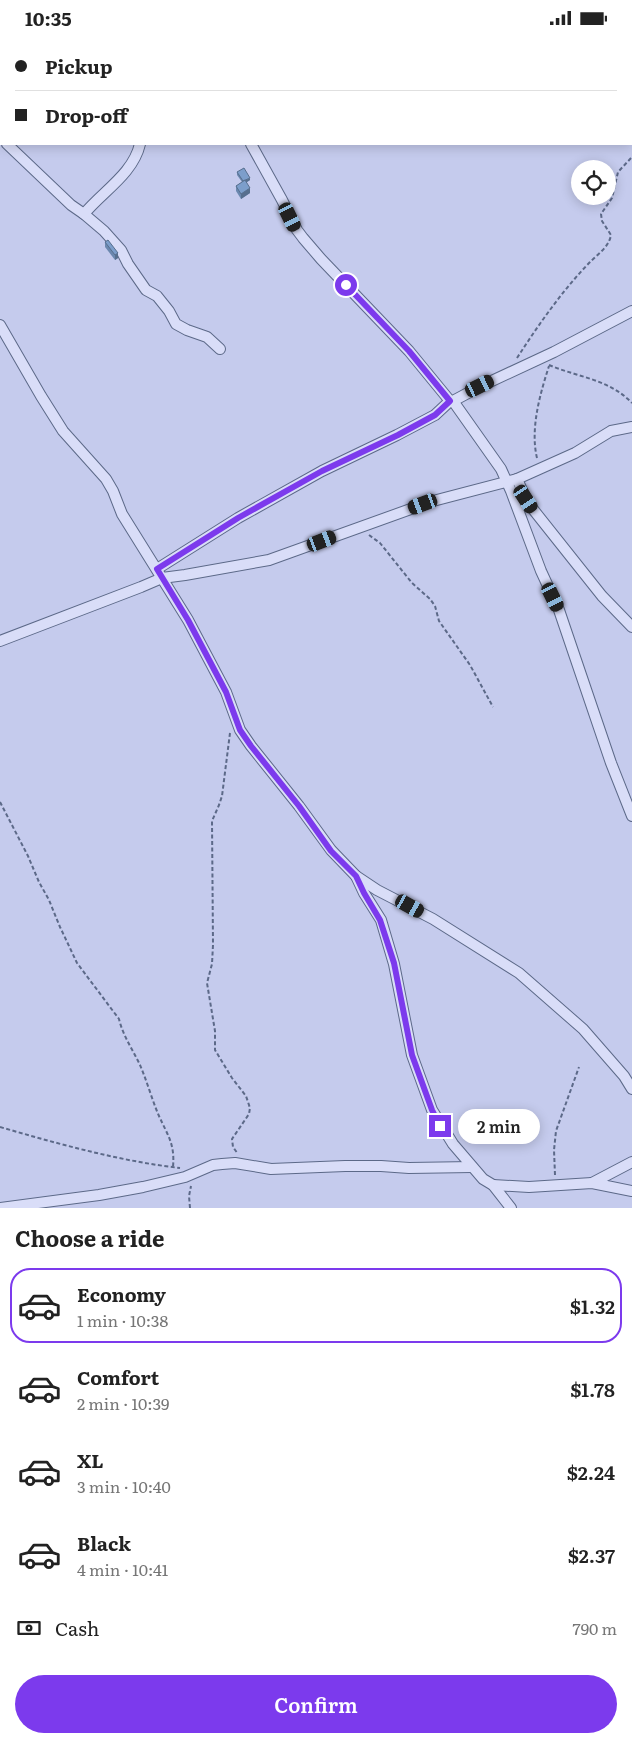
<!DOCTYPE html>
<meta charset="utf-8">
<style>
:root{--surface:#fff;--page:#f2f2f2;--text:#222;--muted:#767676;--line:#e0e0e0;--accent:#7c3aed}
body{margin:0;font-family:Literata,serif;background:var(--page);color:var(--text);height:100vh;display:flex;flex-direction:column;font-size:19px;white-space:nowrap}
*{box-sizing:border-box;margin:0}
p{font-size:16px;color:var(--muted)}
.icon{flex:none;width:28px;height:28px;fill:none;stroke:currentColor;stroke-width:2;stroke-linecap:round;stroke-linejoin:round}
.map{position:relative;height:1173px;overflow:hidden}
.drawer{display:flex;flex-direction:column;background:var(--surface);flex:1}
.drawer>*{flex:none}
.top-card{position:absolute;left:0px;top:0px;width:632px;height:110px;box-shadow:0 2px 12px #0003;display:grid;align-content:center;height:110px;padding:0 15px;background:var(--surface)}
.tools{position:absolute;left:571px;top:125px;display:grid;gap:10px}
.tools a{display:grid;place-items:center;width:45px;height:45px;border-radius:50%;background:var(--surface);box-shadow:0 2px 12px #0003;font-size:25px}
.end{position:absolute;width:22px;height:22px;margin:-11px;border:6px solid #7c3aed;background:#fff;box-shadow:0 0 0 2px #fff}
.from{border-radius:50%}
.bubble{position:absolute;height:35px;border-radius:18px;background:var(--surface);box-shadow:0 2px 12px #0003;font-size:16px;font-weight:600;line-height:35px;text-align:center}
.car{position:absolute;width:15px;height:30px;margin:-15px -8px;border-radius:6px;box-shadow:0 0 4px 1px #0007;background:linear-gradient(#222 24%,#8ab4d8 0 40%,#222 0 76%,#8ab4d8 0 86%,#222 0)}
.top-card b{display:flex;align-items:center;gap:18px;height:48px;font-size:19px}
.top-card b+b{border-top:1px solid var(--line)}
.top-card i{width:12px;height:12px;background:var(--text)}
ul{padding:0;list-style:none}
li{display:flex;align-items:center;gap:15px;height:75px;margin:0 10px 8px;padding:0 5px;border:2px solid transparent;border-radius:20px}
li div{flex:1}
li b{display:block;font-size:19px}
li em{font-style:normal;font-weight:600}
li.current{border-color:var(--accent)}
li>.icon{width:45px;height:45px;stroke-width:1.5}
h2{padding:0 15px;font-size:22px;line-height:60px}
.pay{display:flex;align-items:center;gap:12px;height:55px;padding:0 15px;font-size:19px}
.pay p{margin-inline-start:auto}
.cta{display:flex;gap:10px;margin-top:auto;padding:10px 15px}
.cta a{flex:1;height:58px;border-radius:30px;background:var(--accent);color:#fff;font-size:20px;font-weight:600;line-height:58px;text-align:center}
.status{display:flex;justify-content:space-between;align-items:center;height:35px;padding:0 25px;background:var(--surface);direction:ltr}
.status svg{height:14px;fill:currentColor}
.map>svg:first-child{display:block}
</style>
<div class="status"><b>10:35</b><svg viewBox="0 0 49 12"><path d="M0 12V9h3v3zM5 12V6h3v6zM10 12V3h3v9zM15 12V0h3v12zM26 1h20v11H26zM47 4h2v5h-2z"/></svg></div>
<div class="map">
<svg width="632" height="1173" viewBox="0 0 632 1173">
<rect width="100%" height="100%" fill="#c5cbed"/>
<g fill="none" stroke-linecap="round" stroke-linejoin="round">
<g stroke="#5c6988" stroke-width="12">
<g id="street">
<path d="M192,0L193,1"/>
<path d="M205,1L209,0"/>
<path d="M0,103L1,104"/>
<path d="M7,109L71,170L84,179L104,196L121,215L128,229L146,255L157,261L169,276L176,289L187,295L207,302L220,314"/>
<path d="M251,109L282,165L297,195L303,203L321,224L409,316L450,366H453L501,434L511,456L541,536L559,575L611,728L632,781"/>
<path d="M84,179C103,156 133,139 140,109"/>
<path d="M0,290L41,361L63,396L106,444L113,456L122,479L188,585L226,657L240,695L251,711L299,771L331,815L356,841L377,855L433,884L519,938L583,994L624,1041L632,1054"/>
<path d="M453,366L481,351L554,317L632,276"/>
<path d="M517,444L526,464L532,473L602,561L632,592"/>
<path d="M157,534L238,483L322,436L397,400L435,380L450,366"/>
<path d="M0,606L141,552L162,543L185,540L269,525L433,466L517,444L575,418L611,396L632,392"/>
<path d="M356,841L364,858L381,885L394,929L412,1020L432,1075L453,1109L483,1144L493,1150L511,1173"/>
<path d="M592,1148L632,1127"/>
<path d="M493,1150L529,1152L592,1148L632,1156"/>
<path d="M0,1173L99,1160L143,1152L185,1142L213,1130L222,1129L235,1128L271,1134L345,1131H381L409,1133L472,1132"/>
</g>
</g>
<g stroke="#5c6988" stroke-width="2" stroke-dasharray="4 2.5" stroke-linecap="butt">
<path d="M631,14H632"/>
<path d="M517,323C539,289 562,256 590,227C598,219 609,212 611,200L602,186L601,179L612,163L618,137L632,122"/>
<path d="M549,330C577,342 609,344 632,368"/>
<path d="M537,423C530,394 540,359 549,331"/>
<path d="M369,500L380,508L412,548L430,564L435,571L439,586L470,630L493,672"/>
<path d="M230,698L222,761L219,770L212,786L213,910L212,929L207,948L215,996V1015L232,1043L246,1061L250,1073L249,1079L232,1104L233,1112L238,1119"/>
<path d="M0,767L28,821L39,847L49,865L60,892L77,928L119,984C123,1001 133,1015 140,1030C147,1046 152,1065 159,1081C168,1101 175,1109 173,1132"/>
<path d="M0,1092C59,1109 119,1126 180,1133"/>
<path d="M555,1140L554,1115L556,1096L579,1032"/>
<path d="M190,1173L189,1161L191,1151"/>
</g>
<use href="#street" stroke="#d9ddf8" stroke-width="10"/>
</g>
<g fill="#6b88af">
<path d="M237,137L250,145L246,148L250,158L241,164L236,156V151L242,147L237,140Z"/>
<path d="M108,205L118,223L115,225L105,212V207Z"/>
</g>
<g fill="#576f8e">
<path d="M250,143V145L243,149V147Z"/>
<path d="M250,153V158L241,164V159Z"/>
<path d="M118,218V223L115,225V220Z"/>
</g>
<g fill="#7c9ecb" stroke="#576f8e">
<path d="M244,133L250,143L243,146L237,137Z"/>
<path d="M245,145L250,153L241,159L236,151Z"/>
<path d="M108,205L118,218L115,220L105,207Z"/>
</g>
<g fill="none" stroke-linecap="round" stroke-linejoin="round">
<path stroke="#7c3aed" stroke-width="6" d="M346,250L409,316L450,366L435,380L398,400L322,436L238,483L157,534L188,585L226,657L240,695L251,711L299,771L331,816L356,841L364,858L380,885L394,928L412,1020L432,1075L440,1091"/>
</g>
</svg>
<div class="tools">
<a><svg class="icon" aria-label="locate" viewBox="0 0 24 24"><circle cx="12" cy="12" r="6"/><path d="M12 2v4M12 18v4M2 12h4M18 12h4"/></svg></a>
</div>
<i class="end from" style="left:346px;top:250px"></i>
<i class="end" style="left:440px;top:1091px"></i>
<div class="bubble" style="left:458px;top:1074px;width:82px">2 min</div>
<i class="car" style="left:290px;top:182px;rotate:154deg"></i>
<i class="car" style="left:480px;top:351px;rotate:64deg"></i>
<i class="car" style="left:526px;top:464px;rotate:147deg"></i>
<i class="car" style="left:423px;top:469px;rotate:250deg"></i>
<i class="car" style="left:322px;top:506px;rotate:69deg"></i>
<i class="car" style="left:553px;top:562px;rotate:154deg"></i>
<i class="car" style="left:410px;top:871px;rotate:119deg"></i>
<div class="top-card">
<b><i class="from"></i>Pickup</b>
<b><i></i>Drop-off</b>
</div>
</div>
<section class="drawer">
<h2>Choose a ride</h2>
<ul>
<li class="current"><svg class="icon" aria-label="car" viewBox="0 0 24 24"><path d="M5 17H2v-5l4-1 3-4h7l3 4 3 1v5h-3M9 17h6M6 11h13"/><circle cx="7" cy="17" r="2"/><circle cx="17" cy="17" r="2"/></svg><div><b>Economy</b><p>1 min · 10:38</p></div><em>$1.32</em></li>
<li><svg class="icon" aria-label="car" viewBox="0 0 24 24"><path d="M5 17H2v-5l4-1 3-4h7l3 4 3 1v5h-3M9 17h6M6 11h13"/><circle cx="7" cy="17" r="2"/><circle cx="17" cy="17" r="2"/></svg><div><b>Comfort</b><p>2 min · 10:39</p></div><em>$1.78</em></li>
<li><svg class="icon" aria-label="car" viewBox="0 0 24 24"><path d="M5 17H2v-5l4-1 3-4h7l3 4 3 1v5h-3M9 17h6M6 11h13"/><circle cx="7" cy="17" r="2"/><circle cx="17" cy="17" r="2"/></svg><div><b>XL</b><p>3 min · 10:40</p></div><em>$2.24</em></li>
<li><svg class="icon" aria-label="car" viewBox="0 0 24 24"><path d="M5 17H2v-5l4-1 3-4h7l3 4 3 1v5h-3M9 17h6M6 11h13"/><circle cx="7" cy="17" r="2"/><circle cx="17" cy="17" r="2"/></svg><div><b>Black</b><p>4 min · 10:41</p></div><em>$2.37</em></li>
</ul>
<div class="pay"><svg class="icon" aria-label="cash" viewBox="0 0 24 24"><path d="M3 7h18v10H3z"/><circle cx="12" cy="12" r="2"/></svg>Cash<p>790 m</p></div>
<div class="cta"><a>Confirm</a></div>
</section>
